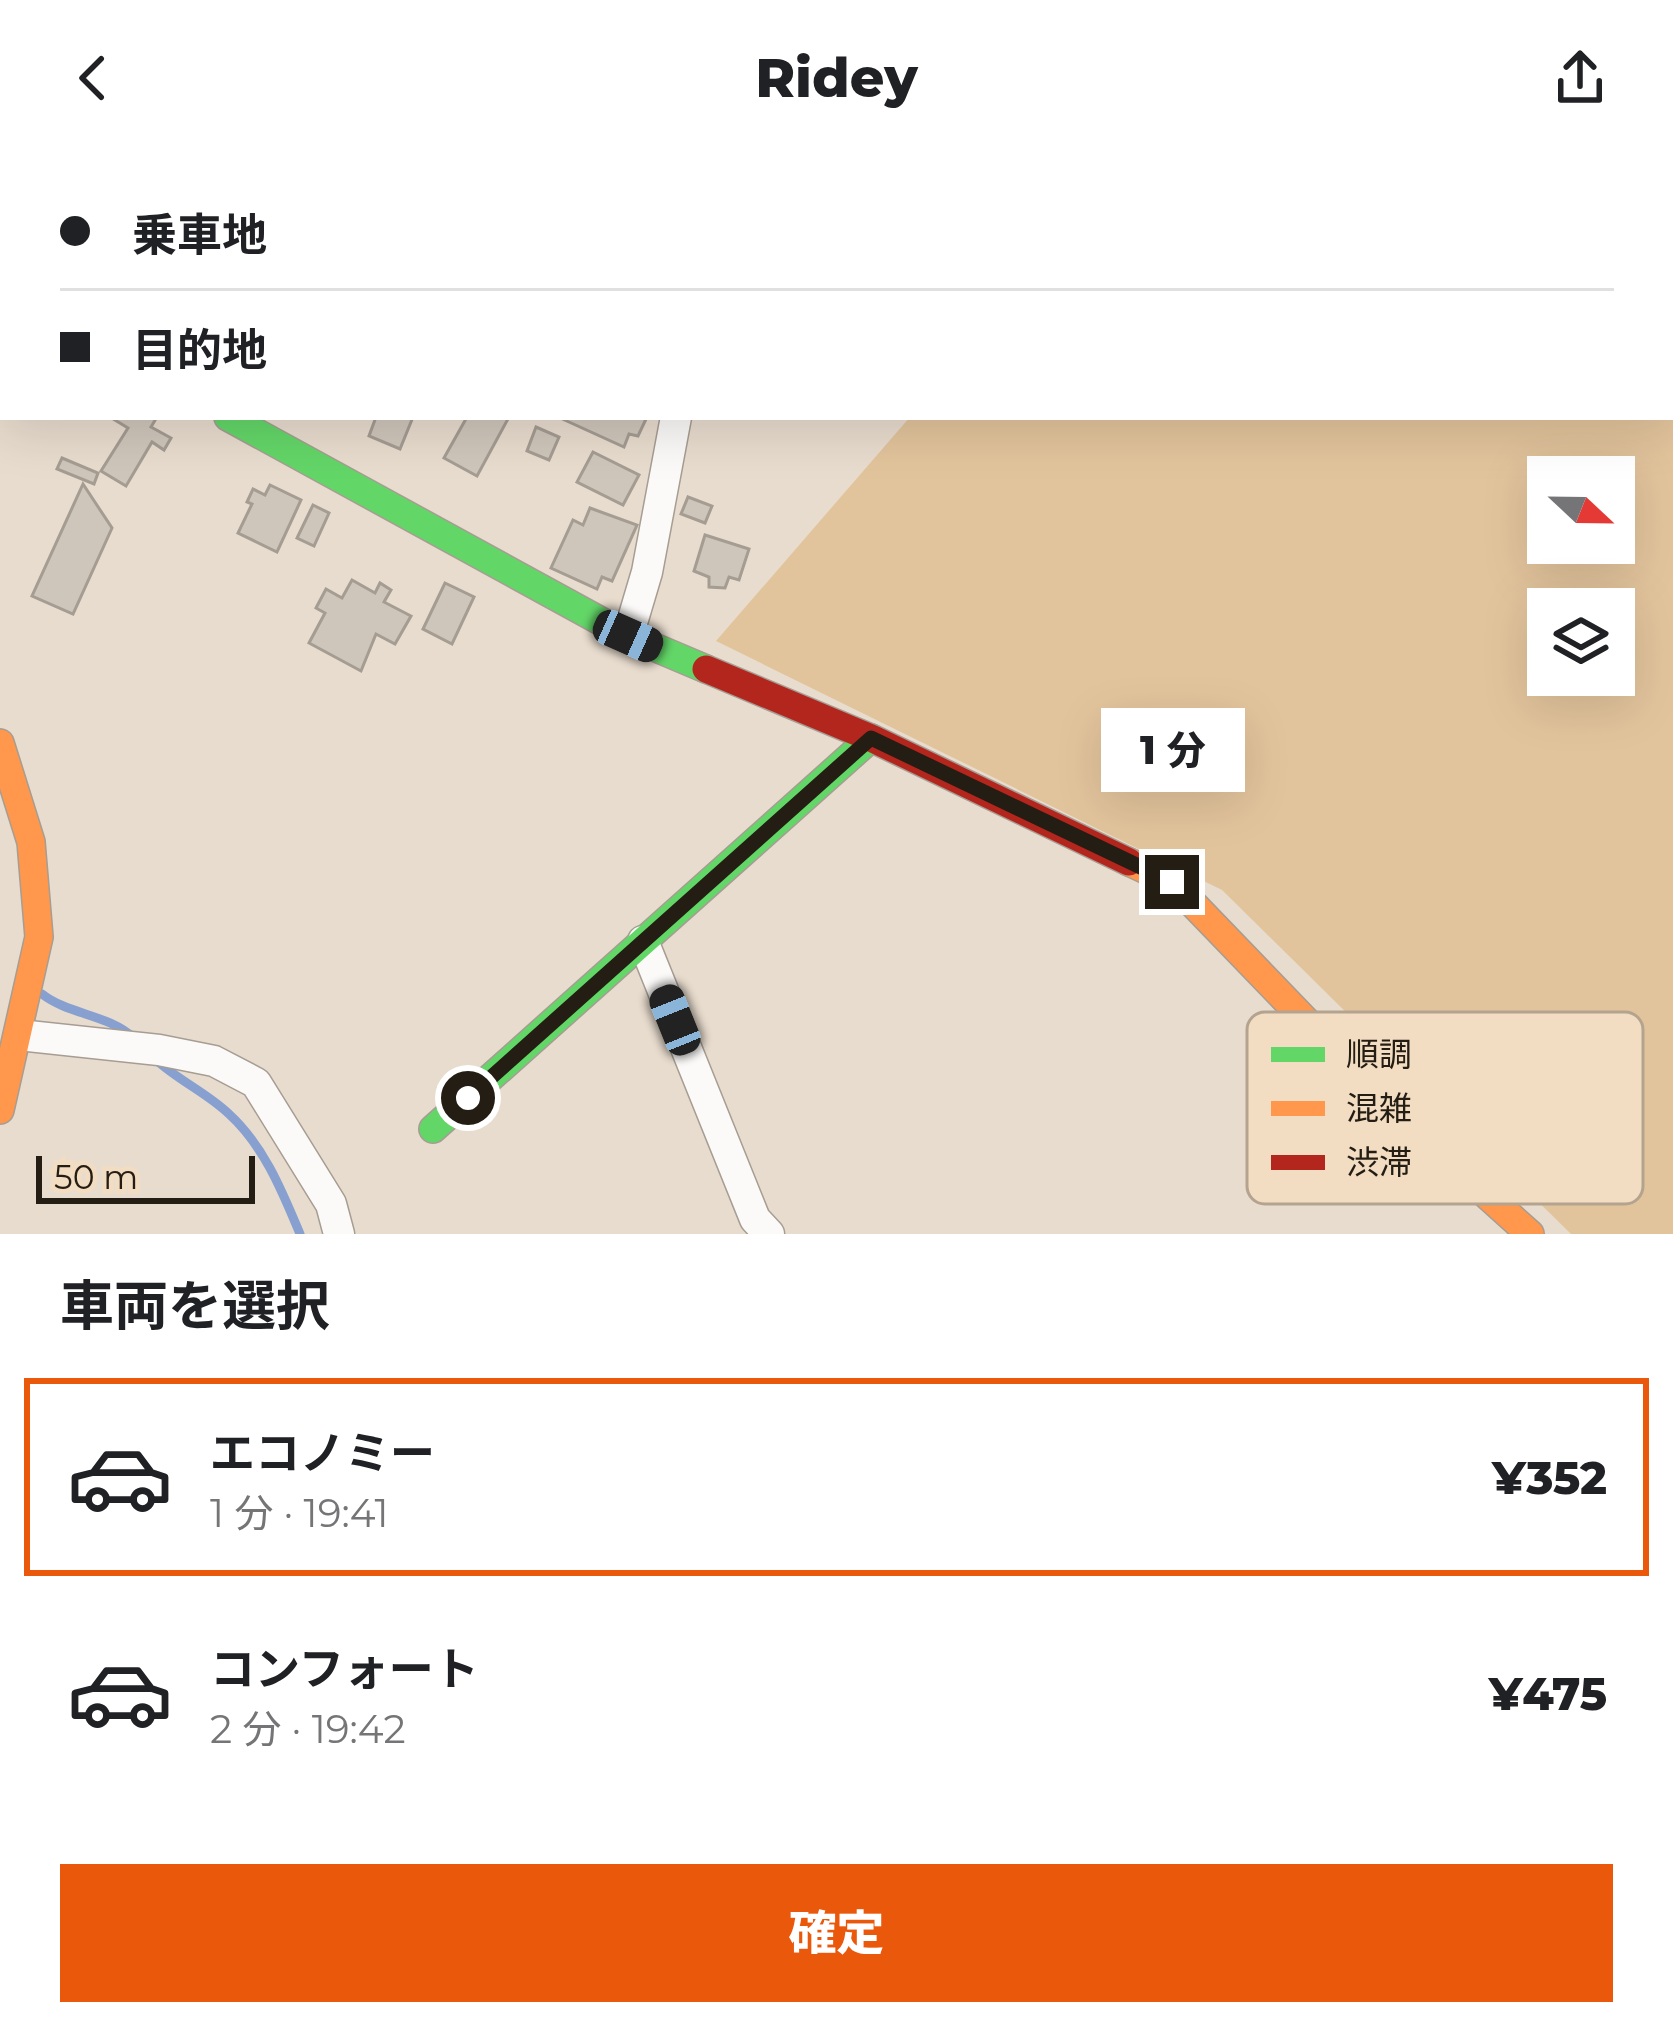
<!DOCTYPE html>
<html lang="ja">
<meta charset="utf-8">
<style>
:root{--surface:#fff;--page:#f6f6f6;--text:#202124;--muted:#757577;--line:#e0e0e0;--accent:#ea580c}
body{margin:0;font-family:Montserrat,"Noto Sans JP",sans-serif;background:var(--page);color:var(--text);height:100vh;display:flex;flex-direction:column;font-size:45px;white-space:nowrap}
*{box-sizing:border-box;margin:0}
p{font-size:39px;color:var(--muted)}
.icon{flex:none;width:66px;height:66px;fill:none;stroke:currentColor;stroke-width:2;stroke-linecap:round;stroke-linejoin:round}
.map{position:relative;height:1078px;overflow:hidden}
.details{display:flex;flex-direction:column;background:var(--surface);flex:1}
.details>*{flex:none}
.top-card{position:absolute;left:0px;top:0px;width:1674px;height:264px;box-shadow:0 12px 48px #0002;display:grid;align-content:center;height:264px;padding:0 60px;background:var(--surface)}
.needle{width:78px;rotate:112deg}
.tools{position:absolute;left:1527px;top:300px;display:grid;gap:24px}
.tools a{display:grid;place-items:center;width:108px;height:108px;border-radius:0px;background:var(--surface);box-shadow:0 12px 48px #0002;font-size:60px}
.scale{position:absolute;left:36px;bottom:30px;width:219px;box-sizing:border-box;padding-left:12px;border:6px solid #241d13;border-top:0;font-size:33px;line-height:42px;white-space:nowrap;color:#241d13;-webkit-text-stroke:9px #f2ddc3;paint-order:stroke}
.end{position:absolute;width:54px;height:54px;margin:-27px;border:15px solid #241d13;background:#fff;box-shadow:0 0 0 6px #fff}
.from{border-radius:50%}
.bubble{position:absolute;height:84px;border-radius:0px;background:var(--surface);box-shadow:0 12px 48px #0002;font-size:39px;font-weight:800;line-height:84px;text-align:center}
.car{position:absolute;width:36px;height:72px;margin:-36px -18px;border-radius:15px;box-shadow:0 0 9px 3px #0007;background:linear-gradient(#222 24%,#8ab4d8 0 40%,#222 0 76%,#8ab4d8 0 86%,#222 0)}
.top-card b{display:flex;align-items:center;gap:42px;height:114px;font-size:45px}
.top-card b+b{border-top:3px solid var(--line)}
.top-card i{width:30px;height:30px;background:var(--text)}
ul{padding:0;list-style:none}
li{display:flex;align-items:center;gap:36px;height:198px;margin:0 24px 18px;padding:0 36px;border:6px solid transparent;border-radius:0px}
li div{flex:1}
li b{display:block;font-size:45px}
li em{font-style:normal;font-weight:800}
li.on{border-color:var(--accent)}
li>.icon{width:108px;height:108px;stroke-width:1.5}
h2{padding:0 60px;font-size:54px;line-height:144px}
.cta{display:flex;gap:24px;margin-top:auto;padding:24px 60px}
.cta a{flex:1;height:138px;border-radius:0px;background:var(--accent);color:#fff;font-size:48px;font-weight:800;line-height:138px;text-align:center}
header{display:flex;justify-content:space-between;align-items:center;height:156px;padding:0 60px;background:var(--surface);font-size:54px;font-weight:800}
.map>svg:first-child{display:block}
</style>
<header><svg class="icon" aria-label="back" viewBox="0 0 24 24"><path d="M15 5l-7 7 7 7"/></svg>Ridey<svg class="icon" aria-label="share" viewBox="0 0 24 24"><path d="M12 15V3M7 8l5-5 5 5M5 13v7h14v-7"/></svg></header>
<div class="map">
<svg width="1673" height="1078" viewBox="0 0 1673 1078">
<rect width="100%" height="100%" fill="#e8dcce"/>
<path fill="#e2c49c" fill-rule="evenodd" d="M1136,0H1673V1078H1571L1222,734L716,485L910,261H1671V3H1133ZM1548,321H1614V387H1548ZM1548,453H1614V519H1548Z"/>
<g fill="none" stroke-linecap="round" stroke-linejoin="round">
<g stroke="#87a0cf" stroke-width="9">
<path d="M42,838C69,859 108,858 134,882"/>
<path d="M154,902C177,924 206,936 229,958C264,990 282,1035 300,1078"/>
</g>
</g>
<g fill="#cfc6bb" stroke="#a59c92" stroke-width="3">
<path d="M110,261H157L151,271L171,282L164,294L152,286L126,330L101,315L128,272Z"/>
<path d="M376,261H413L400,293L369,280Z"/>
<path d="M467,261H509L477,320L444,302Z"/>
<path d="M558,261H647L638,280L629,278L624,291Z"/>
<path d="M536,271L559,281L549,304L527,295Z"/>
<path d="M593,296L639,319L623,349L577,326Z"/>
<path d="M62,302L98,317L94,328L57,313Z"/>
<path d="M83,328L112,372L73,458L32,440Z"/>
<path d="M270,329L301,344L277,396L238,377L252,348L247,346L253,333L265,339Z"/>
<path d="M688,341L712,350L705,367L681,358Z"/>
<path d="M313,349L329,357L314,390L297,382Z"/>
<path d="M590,352L637,369L612,425L602,421L597,433L551,412L573,364L583,369Z"/>
<path d="M705,379L749,393L739,424L729,421L725,432L709,431V421L694,415Z"/>
<path d="M352,424L375,437L380,427L391,434L384,446L411,460L395,488L376,478L361,515L309,487L325,457L316,452L326,433L342,442Z"/>
<path d="M445,427L474,441L452,488L423,473Z"/>
</g>
<g fill="none" stroke-linecap="round" stroke-linejoin="round">
<g stroke="#a69d93" stroke-width="33">
<g id="street">
<path d="M770,3L772,0"/>
<path d="M0,136L3,138"/>
<path d="M628,480L647,416L676,261"/>
<path d="M643,785L755,1063L769,1078"/>
<path d="M19,879L159,894L214,905L256,927L331,1048L339,1078"/>
</g>
</g>
<g stroke="#a69d93" stroke-width="30">
<g id="fast">
<path d="M228,261L628,480L706,513"/>
<path d="M433,973L871,582"/>
</g>
</g>
<g stroke="#a69d93" stroke-width="30">
<g id="slow">
<path d="M0,587L31,686L39,781L0,954"/>
<path d="M1129,706L1172,726L1388,950L1530,1078"/>
</g>
</g>
<g stroke="#a69d93" stroke-width="30">
<path id="jam" d="M706,513L871,582L1129,706"/>
</g>
<use href="#street" stroke="#fcfaf8" stroke-width="30"/>
<use href="#fast" stroke="#63d668" stroke-width="27"/>
<use href="#slow" stroke="#ff974d" stroke-width="27"/>
<use href="#jam" stroke="#b3261e" stroke-width="27"/>
</g>
<g fill="none" stroke-linecap="round" stroke-linejoin="round">
<path stroke="#241d13" stroke-width="15" d="M468,942L871,582L1172,726"/>
</g>
<rect x="1247" y="856" width="396" height="192" rx="18" fill="#f2ddc3" stroke="#b4a38e" stroke-width="3"/>
<rect x="1271" y="891" width="54" height="15" fill="#63d668"/>
<rect x="1271" y="945" width="54" height="15" fill="#ff974d"/>
<rect x="1271" y="999" width="54" height="15" fill="#b3261e"/>
<g font-size="33" fill="#241d13">
<text x="1346" y="910">順調</text>
<text x="1346" y="964">混雑</text>
<text x="1346" y="1018">渋滞</text>
</g>
</svg>
<div class="tools">
<a><svg class="needle" viewBox="-14 -14 28 28"><path d="M0-13l5 13h-10z" fill="#e53935"/><path d="M0 13l5-13h-10z" fill="#757577"/></svg></a>
<a><svg class="icon" aria-label="layers" viewBox="0 0 24 24"><path d="M12 4l9 5-9 5-9-5zM3 14l9 5 9-5"/></svg></a>
</div>
<div class="scale">50 m</div>
<i class="end from" style="left:468px;top:942px"></i>
<i class="end" style="left:1172px;top:726px"></i>
<div class="bubble" style="left:1101px;top:552px;width:144px">1 分</div>
<i class="car" style="left:628px;top:480px;rotate:114deg"></i>
<i class="car" style="left:675px;top:864px;rotate:338deg"></i>
<div class="top-card">
<b><i class="from"></i>乗車地</b>
<b><i></i>目的地</b>
</div>
</div>
<section class="details">
<h2>車両を選択</h2>
<ul>
<li class="on"><svg class="icon" aria-label="car" viewBox="0 0 24 24"><path d="M5 17H2v-5l4-1 3-4h7l3 4 3 1v5h-3M9 17h6M6 11h13"/><circle cx="7" cy="17" r="2"/><circle cx="17" cy="17" r="2"/></svg><div><b>エコノミー</b><p>1 分 · 19:41</p></div><em>¥352</em></li>
<li><svg class="icon" aria-label="car" viewBox="0 0 24 24"><path d="M5 17H2v-5l4-1 3-4h7l3 4 3 1v5h-3M9 17h6M6 11h13"/><circle cx="7" cy="17" r="2"/><circle cx="17" cy="17" r="2"/></svg><div><b>コンフォート</b><p>2 分 · 19:42</p></div><em>¥475</em></li>
</ul>
<div class="cta"><a>確定</a></div>
</section>
